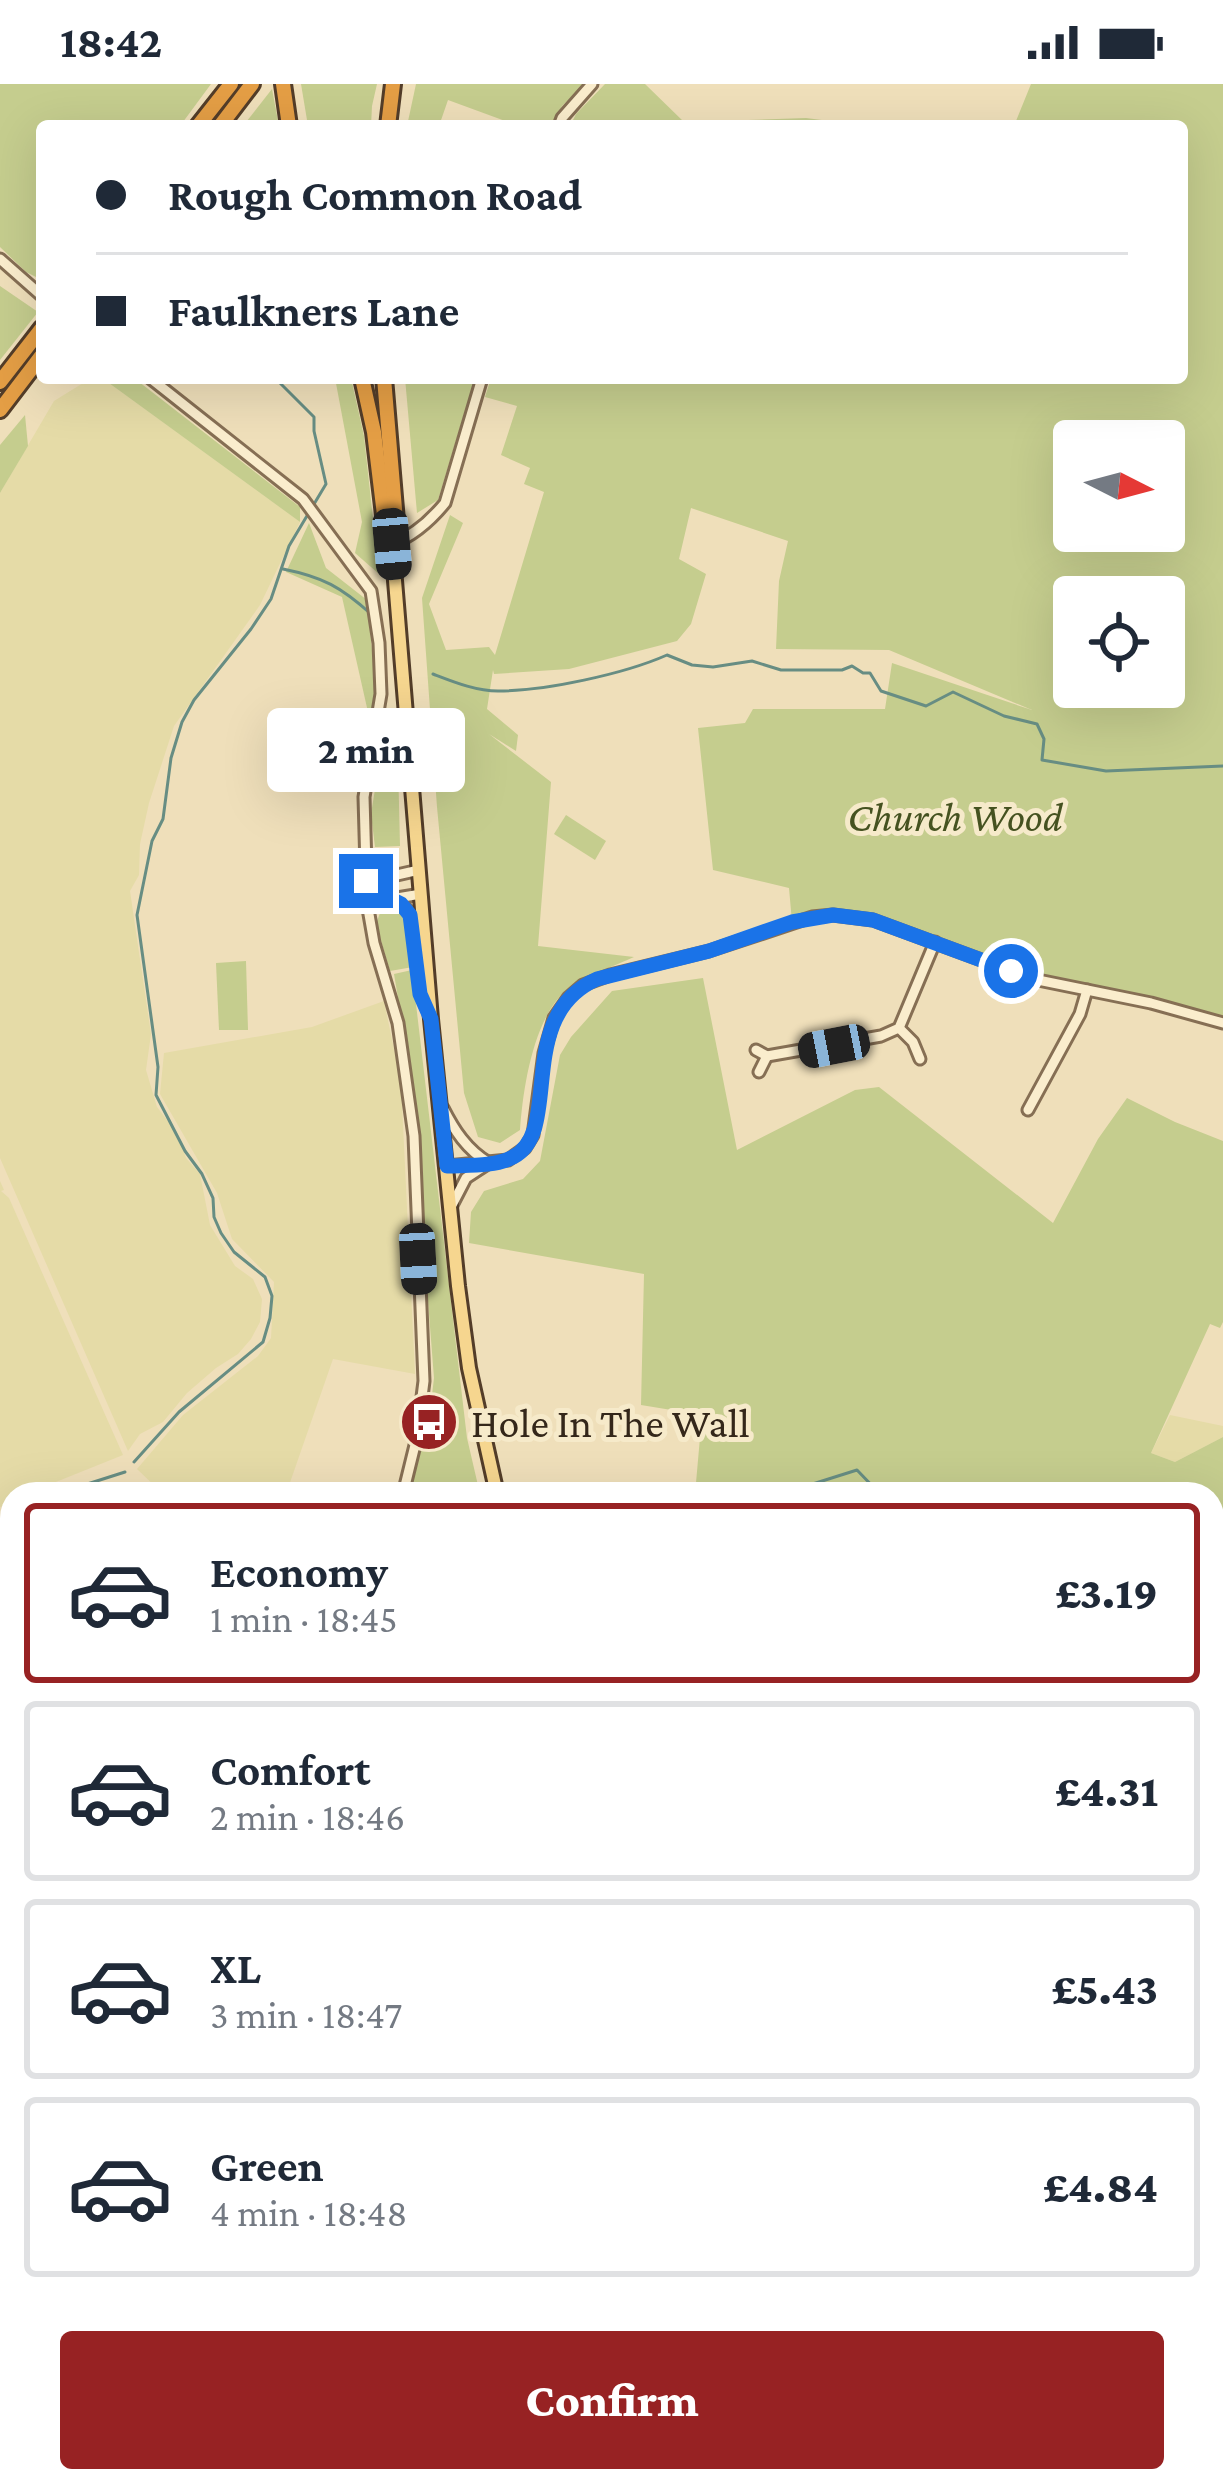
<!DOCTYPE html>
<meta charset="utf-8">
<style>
:root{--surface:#fff;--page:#f2f2f3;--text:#1f2937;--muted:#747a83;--line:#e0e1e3;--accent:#972223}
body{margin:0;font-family:"Crimson Pro",serif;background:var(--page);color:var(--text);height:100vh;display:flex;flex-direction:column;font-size:45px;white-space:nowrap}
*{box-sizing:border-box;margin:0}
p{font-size:39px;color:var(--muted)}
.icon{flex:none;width:66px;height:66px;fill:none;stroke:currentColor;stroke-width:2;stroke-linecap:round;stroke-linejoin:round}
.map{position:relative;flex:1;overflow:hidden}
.details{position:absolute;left:0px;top:1398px;width:1224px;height:1011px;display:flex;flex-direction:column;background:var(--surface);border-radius:36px 36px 0 0;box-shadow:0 12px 48px #0002}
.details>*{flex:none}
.banner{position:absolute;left:36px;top:36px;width:1152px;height:264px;border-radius:12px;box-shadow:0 12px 48px #0002;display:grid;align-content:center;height:264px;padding:0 60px;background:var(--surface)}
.needle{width:78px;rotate:96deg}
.buttons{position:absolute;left:1053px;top:336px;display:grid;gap:24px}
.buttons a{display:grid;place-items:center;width:132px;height:132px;border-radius:12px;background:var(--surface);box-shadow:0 12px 48px #0002;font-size:60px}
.end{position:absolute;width:54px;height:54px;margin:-27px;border:15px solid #1a73e8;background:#fff;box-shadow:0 0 0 6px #fff}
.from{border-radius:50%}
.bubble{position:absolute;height:84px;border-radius:12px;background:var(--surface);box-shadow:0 12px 48px #0002;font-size:39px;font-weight:800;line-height:84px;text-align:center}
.car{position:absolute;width:36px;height:72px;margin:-36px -18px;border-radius:15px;box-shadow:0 0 9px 3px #0007;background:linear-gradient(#222 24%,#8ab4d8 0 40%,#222 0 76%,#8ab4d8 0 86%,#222 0)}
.banner b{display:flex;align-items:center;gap:42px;height:114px;font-size:45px}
.banner b+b{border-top:3px solid var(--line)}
.banner i{width:30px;height:30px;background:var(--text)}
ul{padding:21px 0 0;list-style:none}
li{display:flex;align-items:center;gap:36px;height:180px;margin:0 24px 18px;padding:0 36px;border:6px solid var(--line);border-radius:12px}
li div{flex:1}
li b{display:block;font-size:45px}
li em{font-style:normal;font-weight:800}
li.active{border-color:var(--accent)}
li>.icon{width:108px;height:108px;stroke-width:1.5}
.cta{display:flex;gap:24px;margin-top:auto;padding:24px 60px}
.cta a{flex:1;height:138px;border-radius:12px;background:var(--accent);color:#fff;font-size:48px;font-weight:800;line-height:138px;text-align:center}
.status{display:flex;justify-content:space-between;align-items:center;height:84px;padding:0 60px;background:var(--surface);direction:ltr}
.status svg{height:33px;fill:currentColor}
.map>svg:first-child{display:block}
</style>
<div class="status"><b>18:42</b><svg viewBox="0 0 49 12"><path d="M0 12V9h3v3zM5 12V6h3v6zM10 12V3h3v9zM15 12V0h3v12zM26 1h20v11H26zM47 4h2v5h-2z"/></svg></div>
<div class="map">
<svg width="1223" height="2408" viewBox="0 0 1223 2408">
<rect width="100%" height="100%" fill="#efdfba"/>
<g fill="#e5dba7">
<path d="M102,294L300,438L260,521L174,642L149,719L140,760L139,791L130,807L151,950L146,986L157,1023L177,1049L186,1074L200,1090L210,1141L235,1182L253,1195L262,1215L260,1238L251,1255L238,1270L216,1284L187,1309L163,1338L140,1350L128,1367L0,1074V409L54,317L88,296Z"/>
<path d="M384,917L401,999L415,1290L333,1275L286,1410H163L137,1385L183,1331L258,1272L271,1254L274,1198L232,1155L217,1109L160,1010L164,969L312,943Z"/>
<path d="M0,1097L4,1106L1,1107L9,1114L123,1371L26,1410H12V1418L0,1423Z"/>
<path d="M1170,1331L1223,1342V1353L1175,1378L1151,1369Z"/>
<path d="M12,1449V1773L0,1783V1453Z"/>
<path d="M1212,1649L1223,1652V1733L1212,1730Z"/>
</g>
<g fill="#c5cd8e" fill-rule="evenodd">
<path d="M0,0H211L180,42H42V196L26,188L0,163Z"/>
<path d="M301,0H377L372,22L371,42H308Z"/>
<path d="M416,0H585L562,22L552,42H519L448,16L439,42H407Z"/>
<path d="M605,0H645L684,38L806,34L869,42H570L576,30Z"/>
<path d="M1031,0H1223V939L1033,895L848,832L792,838L789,804L713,786L698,644L745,639L753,625H885L892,579L1032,626L889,566L776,565L779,497L788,457L691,424L679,475L706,490L691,540L677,557L569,585L494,590L493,586L487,625L518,651L516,667L489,650L551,698L538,862L634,873C617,881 578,895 566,906C533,936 523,1004 520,1046L500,1059L478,1053L464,1009L437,723L422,514L450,431L463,439L429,520L446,566L489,563L495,571L544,408L524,400L530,384L501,371L517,322L485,313L491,294H1182V42H1014ZM1074,357H1164V447H1074ZM1074,513H1164V603H1074Z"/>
<path d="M272,5L279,42H243Z"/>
<path d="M0,202L38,228L0,276Z"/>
<path d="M102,294H134L300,423V438Z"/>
<path d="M335,294H351L364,352L379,490L355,469L362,438Z"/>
<path d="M405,294H475L438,416L417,429Z"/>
<path d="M25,331L28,362L0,409V361Z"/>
<path d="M309,439L326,484L367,516L376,607L370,637L342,513L286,488Z"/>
<path d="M386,637L397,638L400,762L375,763L371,730Z"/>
<path d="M566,731L606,757L595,776L554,750Z"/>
<path d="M394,823C414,833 411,863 413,883L390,887L376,840L380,829Z"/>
<path d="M246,877L248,946H219L216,879Z"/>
<path d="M412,886L467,1354L480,1410H446L445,1403L427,1410H410L409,1395L428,1315L432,1311L434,1294L421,1127L423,1091L414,1009L394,890Z"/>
<path d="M703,894L737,1066L855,1006L879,1003L1053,1139L1098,1055L1127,1014L1175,1038L1223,1057V1238L1220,1244L1210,1240L1151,1369L1175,1378L1223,1353V1652L1212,1649V1410H695L702,1331L641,1321L644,1190L469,1159L471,1128L484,1107L523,1095L540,1077L560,971L571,953L612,907Z"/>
<path d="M1212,1730L1223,1733V1793L1212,1790Z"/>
<path d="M1212,1908L1223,1913V2235L1212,2242Z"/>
<path d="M336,2397H400L404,2403L390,2408H340Z"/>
</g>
<path fill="#bbc18f" d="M546,2397H814L817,2402L814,2408H547L550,2406Z"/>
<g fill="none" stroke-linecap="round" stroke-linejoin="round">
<g stroke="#678d83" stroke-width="3">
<path d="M283,485C323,493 341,503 371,530"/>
<path d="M433,590C454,598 476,607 498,607C545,607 624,590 667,571L692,581L713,583L752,577L781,586H842L852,582L863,589H870L881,607L926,622L953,608L1004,632L1037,640L1044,655L1042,676L1106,687L1223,682"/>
<path d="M134,1378L179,1328L263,1258L270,1234L272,1212L265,1193L234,1168L221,1149L214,1133L213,1114L202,1090L185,1067L156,1011L158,983L137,831L152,757L163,735L171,674L182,638L194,616L251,545L271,515L289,462L326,400L314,347V333L275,294"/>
<path d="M56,1410L125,1388"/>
<path d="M781,1410L857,1386L880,1410"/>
<path d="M0,1436L12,1430"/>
<path d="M1212,1516L1223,1518"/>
</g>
<g stroke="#866f54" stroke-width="15">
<g id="minor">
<path d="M559,42L562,34L592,0"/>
<path d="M0,175L42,212"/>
<path d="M150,294L303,415L371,507L379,559L381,610L364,713L367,819L374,859L398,939L414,1052L424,1297L417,1353L403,1410"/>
<path d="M392,460C413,452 431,436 445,419L482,294"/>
<path d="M366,798L419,786"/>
<path d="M393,816C400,820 404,821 409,828C421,849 414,896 427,924"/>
<path d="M367,819L421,810"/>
<path d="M899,944L913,958L920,975"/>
<path d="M756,966L767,972L759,988"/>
<path d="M767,972L881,952L899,944L935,858"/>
<path d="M443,1024C454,1046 467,1066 489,1079L466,1094L451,1123"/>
<path d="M1028,1026L1080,930L1087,906"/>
<path d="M447,1082L508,1076L525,1064L533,1051L544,969L554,934L568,914L583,901L610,891L709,867L812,833L833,831L873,836L1033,895L1151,919L1223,939"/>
<path d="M1212,1908L1223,1913"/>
<path d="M329,2397L333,2408"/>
<path d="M974,2397L982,2408"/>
<path d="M193,2408V2397"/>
<path d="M408,2408L441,2397"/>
<path d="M928,2408L939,2397"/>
<path d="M1120,2408L1141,2397"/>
</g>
</g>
<g stroke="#533d29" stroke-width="18">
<g id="major">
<path d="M392,460L431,935L458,1202L469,1284L497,1410"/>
<path d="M53,2408L57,2397"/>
<path d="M79,2408L84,2397"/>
</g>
</g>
<g stroke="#533d29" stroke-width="20">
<g id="highway">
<path d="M283,0L289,42"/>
<path d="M198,42L231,0"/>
<path d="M220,42L252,0"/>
<path d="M388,42L393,0"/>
<path d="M362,294L374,348L385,439L392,460"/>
<path d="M384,294L396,437L393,456"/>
<path d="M0,298L42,244"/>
<path d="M0,326L42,271"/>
</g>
</g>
<use href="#minor" stroke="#faedcd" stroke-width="9"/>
<use href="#major" stroke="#f6d68f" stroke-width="12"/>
<use href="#highway" stroke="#e49e45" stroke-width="14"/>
</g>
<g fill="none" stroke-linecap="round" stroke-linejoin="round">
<path stroke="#1a73e8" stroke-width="15" d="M366,797L367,819L393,816L401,820L410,831L420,910L431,935L447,1082C467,1081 495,1083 513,1073C564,1047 513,932 597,895L709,867L792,838L833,831L873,836L1011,887"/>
</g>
<defs>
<g id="bus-disc" transform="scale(3)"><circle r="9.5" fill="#972223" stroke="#f6eaca"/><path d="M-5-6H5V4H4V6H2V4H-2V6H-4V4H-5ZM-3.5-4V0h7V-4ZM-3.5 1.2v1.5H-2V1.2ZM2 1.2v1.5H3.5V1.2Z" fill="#fff"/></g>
</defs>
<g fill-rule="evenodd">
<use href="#bus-disc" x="429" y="1338"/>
</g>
<g text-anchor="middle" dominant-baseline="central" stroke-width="10" stroke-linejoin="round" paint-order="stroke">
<g font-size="42" font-style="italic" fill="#455220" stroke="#f6eaca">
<text x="955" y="732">Church Wood</text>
</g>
<g font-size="42" fill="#34271a" stroke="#f6eaca" text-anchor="start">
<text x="471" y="1338">Hole In The Wall</text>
</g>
</g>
</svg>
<div class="buttons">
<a><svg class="needle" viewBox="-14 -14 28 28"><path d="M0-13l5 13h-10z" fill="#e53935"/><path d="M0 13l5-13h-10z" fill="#747a83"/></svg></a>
<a><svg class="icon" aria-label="locate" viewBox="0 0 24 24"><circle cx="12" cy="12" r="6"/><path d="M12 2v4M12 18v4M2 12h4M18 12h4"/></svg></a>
</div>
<i class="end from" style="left:1011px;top:887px"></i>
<i class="end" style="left:366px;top:797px"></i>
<div class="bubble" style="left:267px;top:624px;width:198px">2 min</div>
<i class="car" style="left:392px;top:460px;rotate:175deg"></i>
<i class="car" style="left:834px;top:962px;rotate:259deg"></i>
<i class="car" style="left:418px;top:1175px;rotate:177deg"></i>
<div class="banner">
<b><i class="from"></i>Rough Common Road</b>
<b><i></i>Faulkners Lane</b>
</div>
<section class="details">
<ul>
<li class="active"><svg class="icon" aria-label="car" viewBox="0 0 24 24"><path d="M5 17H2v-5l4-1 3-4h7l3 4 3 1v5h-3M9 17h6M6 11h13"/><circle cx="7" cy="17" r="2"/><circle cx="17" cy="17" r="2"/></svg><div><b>Economy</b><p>1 min · 18:45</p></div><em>£3.19</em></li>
<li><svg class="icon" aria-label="car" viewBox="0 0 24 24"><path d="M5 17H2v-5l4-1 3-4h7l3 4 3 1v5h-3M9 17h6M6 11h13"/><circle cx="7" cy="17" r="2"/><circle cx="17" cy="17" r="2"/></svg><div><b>Comfort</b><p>2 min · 18:46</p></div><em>£4.31</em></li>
<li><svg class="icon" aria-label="car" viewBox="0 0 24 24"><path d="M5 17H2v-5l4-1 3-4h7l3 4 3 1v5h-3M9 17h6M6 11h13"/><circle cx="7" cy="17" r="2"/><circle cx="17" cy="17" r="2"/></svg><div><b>XL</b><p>3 min · 18:47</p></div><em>£5.43</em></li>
<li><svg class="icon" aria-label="car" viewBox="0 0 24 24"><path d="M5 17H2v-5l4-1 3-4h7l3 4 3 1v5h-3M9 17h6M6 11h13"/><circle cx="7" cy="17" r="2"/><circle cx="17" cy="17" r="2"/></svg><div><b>Green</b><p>4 min · 18:48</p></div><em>£4.84</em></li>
</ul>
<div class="cta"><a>Confirm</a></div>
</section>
</div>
